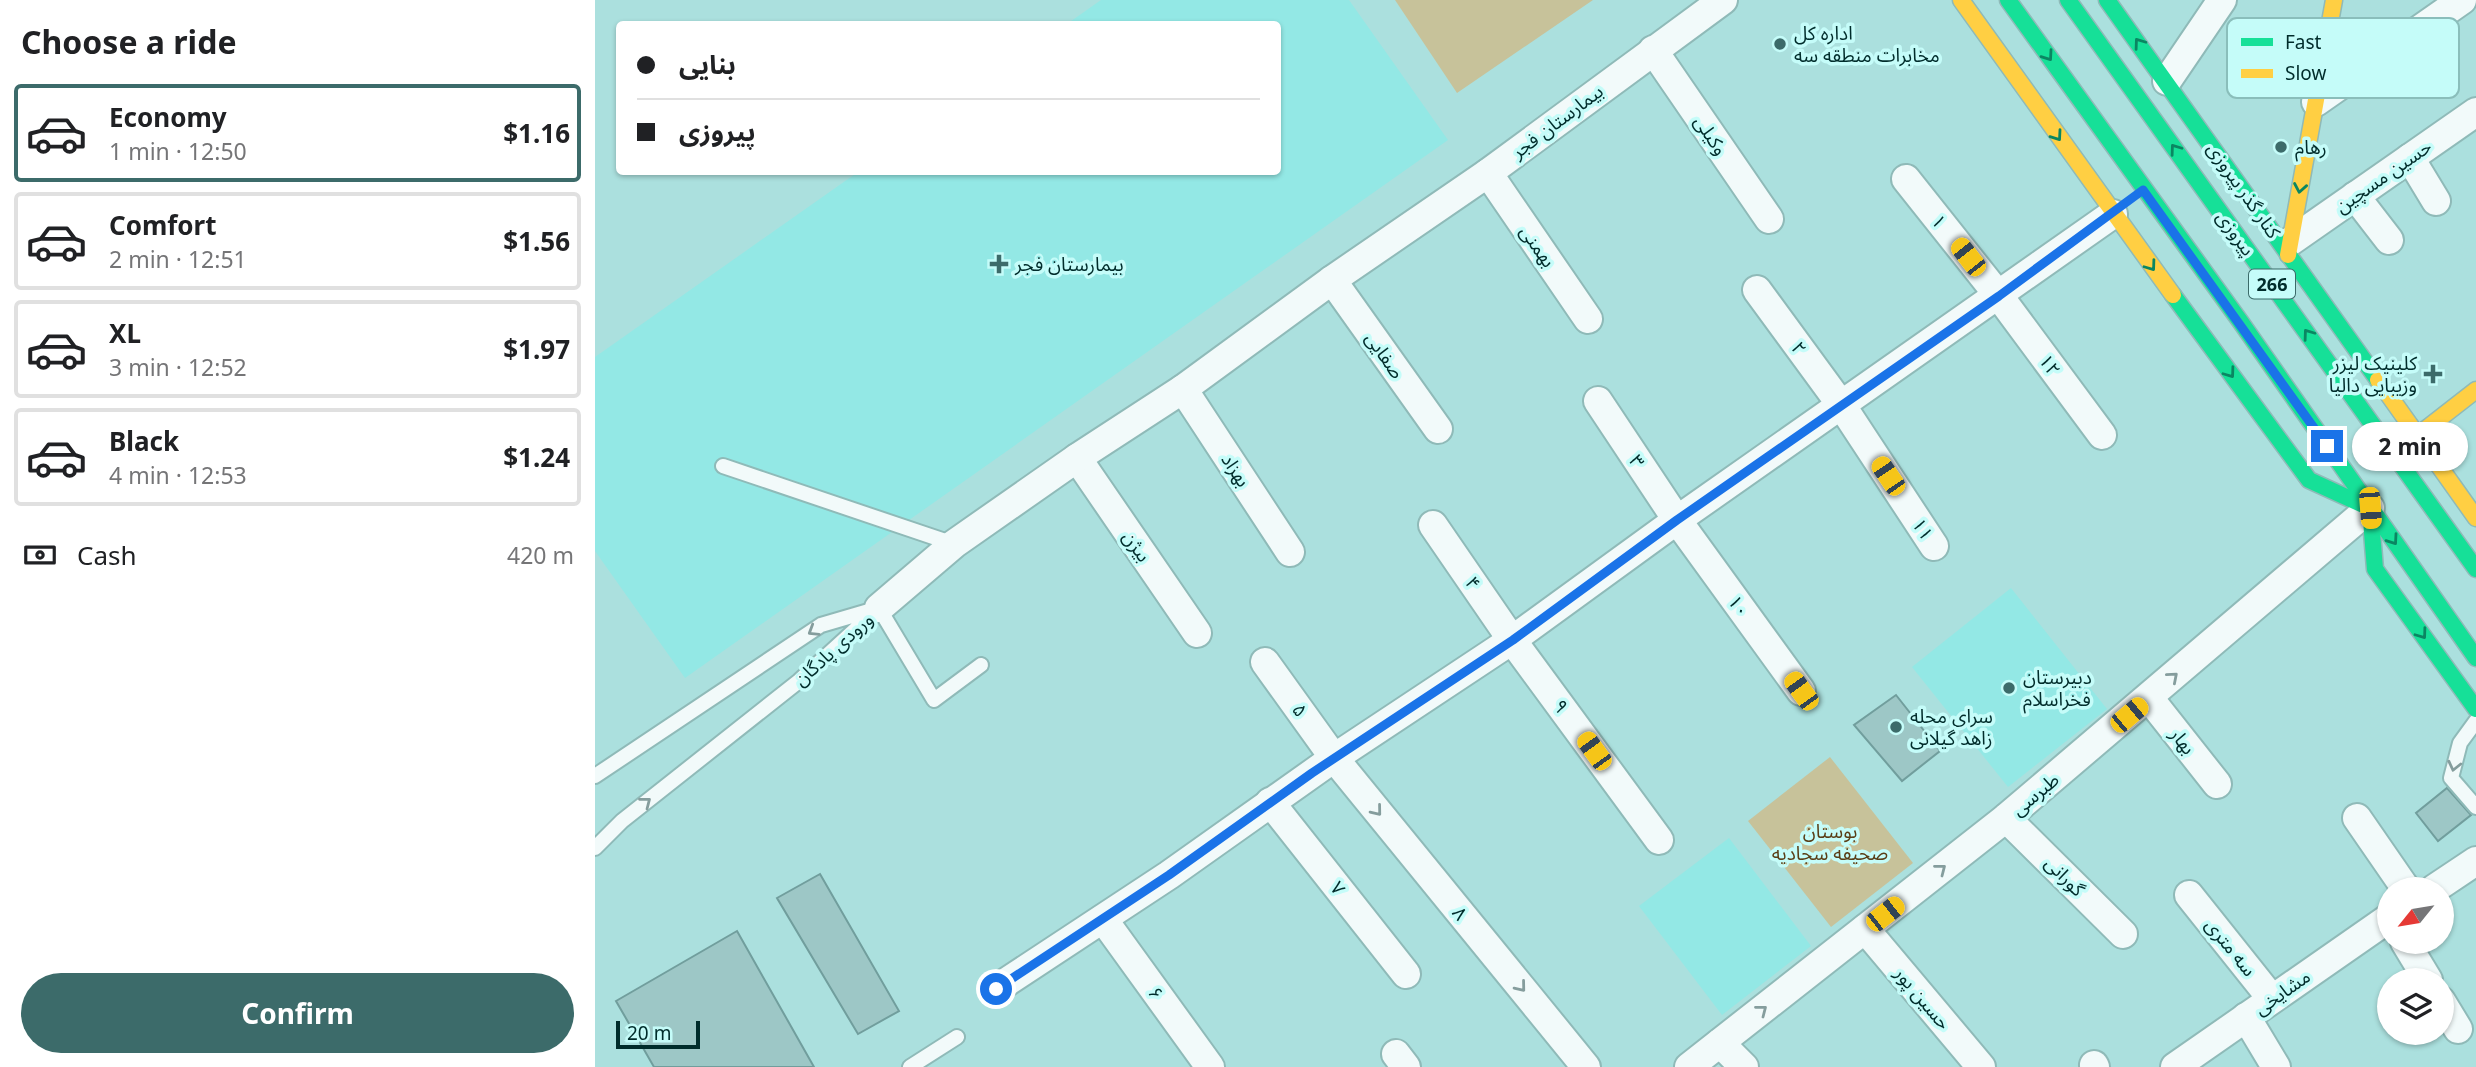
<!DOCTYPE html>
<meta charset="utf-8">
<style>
:root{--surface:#fff;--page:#f6f6f6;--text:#202124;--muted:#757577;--line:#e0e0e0;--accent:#3c6b6a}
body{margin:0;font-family:"Noto Sans","Noto Sans Arabic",sans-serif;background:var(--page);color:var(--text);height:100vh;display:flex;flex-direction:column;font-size:26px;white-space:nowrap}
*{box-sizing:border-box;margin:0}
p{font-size:23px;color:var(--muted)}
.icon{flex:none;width:38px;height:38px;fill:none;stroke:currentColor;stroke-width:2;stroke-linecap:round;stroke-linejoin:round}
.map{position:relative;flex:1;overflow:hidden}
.details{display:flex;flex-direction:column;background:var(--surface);width:595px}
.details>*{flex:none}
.guide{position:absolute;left:21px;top:21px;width:665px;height:154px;border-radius:7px;box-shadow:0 2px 5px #0004;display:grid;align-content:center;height:154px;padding:0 21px;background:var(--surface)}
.needle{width:46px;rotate:240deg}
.controls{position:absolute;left:1782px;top:877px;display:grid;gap:14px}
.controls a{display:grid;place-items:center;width:77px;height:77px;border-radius:50%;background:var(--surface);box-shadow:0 2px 5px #0004;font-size:35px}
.scale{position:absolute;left:21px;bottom:18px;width:84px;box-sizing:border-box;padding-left:7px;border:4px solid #002c2b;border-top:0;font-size:19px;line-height:24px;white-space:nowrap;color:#002c2b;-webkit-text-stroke:5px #c5fcf9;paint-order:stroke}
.end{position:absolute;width:32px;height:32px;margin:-16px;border:9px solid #1a73e8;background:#fff;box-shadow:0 0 0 4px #fff}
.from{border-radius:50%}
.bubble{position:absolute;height:49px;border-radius:24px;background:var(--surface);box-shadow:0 2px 5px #0004;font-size:23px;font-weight:700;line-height:49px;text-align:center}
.car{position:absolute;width:21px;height:42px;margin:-21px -10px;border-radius:9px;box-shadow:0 0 5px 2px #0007;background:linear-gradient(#f5c518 24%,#345 0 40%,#f5c518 0 76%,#345 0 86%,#f5c518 0)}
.guide b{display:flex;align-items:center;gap:24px;height:66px;font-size:26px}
.guide b+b{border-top:2px solid var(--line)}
.guide i{width:18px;height:18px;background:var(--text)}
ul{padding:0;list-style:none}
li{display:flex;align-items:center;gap:21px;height:98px;margin:0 14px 10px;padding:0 7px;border:4px solid var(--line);border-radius:7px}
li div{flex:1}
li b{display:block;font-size:26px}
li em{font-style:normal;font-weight:700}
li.selected{border-color:var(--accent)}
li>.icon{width:63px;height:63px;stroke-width:1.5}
h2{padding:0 21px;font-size:32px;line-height:84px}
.pay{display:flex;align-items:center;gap:18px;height:77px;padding:0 21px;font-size:26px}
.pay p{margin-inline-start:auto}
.primary-button{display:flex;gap:14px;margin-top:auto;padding:14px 21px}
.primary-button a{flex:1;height:80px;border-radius:42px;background:var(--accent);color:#fff;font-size:28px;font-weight:700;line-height:80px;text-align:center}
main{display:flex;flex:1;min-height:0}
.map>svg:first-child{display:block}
</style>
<main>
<section class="details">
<h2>Choose a ride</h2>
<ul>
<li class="selected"><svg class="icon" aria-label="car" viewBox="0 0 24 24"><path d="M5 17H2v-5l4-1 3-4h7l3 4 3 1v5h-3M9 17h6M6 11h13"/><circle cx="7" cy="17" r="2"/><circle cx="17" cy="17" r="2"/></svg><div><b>Economy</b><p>1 min · 12:50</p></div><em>$1.16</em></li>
<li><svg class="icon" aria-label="car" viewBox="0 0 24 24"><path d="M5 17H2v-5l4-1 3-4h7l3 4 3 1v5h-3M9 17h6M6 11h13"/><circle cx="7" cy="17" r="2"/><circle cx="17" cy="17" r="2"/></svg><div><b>Comfort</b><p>2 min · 12:51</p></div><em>$1.56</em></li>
<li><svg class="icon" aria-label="car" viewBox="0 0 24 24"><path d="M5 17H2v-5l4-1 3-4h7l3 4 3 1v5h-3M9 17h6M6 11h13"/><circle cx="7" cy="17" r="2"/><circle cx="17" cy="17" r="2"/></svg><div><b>XL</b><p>3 min · 12:52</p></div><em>$1.97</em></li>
<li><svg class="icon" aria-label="car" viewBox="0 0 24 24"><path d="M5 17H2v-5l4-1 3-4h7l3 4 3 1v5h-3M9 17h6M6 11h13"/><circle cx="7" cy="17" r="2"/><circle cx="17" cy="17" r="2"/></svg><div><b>Black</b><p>4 min · 12:53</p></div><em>$1.24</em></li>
</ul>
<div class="pay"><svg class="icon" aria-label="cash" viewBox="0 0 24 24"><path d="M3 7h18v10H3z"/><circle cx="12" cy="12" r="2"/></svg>Cash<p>420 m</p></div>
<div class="primary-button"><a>Confirm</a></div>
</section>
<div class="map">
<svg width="1881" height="1067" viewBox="0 0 1881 1067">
<rect width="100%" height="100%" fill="#abe0de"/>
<g fill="#93e8e5">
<path d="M506,0H754L853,140L90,678L0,551V357L263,172H682V24H472Z"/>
<path d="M1416,588L1512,709L1413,787L1317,667Z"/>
<path d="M1134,838L1216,946L1127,1015L1044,906Z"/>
</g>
<g fill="#c7c29a">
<path d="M800,0H998L862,93Z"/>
<path d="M1235,757L1318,863L1236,927L1153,821Z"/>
</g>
<g fill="#9dc7c6" stroke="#719e9d" stroke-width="2">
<path d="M1301,695L1345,751L1307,781L1259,725Z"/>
<path d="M1852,788L1876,815L1843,841L1821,813Z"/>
<path d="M225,874L304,1011L263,1034L182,898Z"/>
<path d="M142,931L219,1067H59L21,1001Z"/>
</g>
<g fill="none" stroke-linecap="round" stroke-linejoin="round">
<g stroke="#8fbab8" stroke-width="18">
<g id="lane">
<path d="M128,466L359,544"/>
<path d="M284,608L339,700L386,665"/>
<path d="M1881,721L1865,743L1856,778L1881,807"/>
<path d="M0,776L226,625L284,608L204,681L27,821L0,848"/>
<path d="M315,1067L362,1037"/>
</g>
</g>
<g stroke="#8fbab8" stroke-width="32">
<g id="street">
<path d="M1058,50L1174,219"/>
<path d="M1572,81L1627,0"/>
<path d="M1721,102L1867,0"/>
<path d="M1815,158L1841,201"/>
<path d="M893,173L993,319"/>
<path d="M1311,179L1404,296L1507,435"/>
<path d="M1760,196L1794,240"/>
<path d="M1696,241L1881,112"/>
<path d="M737,280L843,429"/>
<path d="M1162,290L1247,406L1339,546"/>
<path d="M588,389L695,552"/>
<path d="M1003,401L1082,520L1206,691"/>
<path d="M482,458L602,633"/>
<path d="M838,525L917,640L1064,840"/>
<path d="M284,608L359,544L482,458L588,389L737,280L893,173L1128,0"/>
<path d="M670,662L739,758L991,1067"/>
<path d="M1554,698L1622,784"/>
<path d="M675,802L811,974"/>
<path d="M1411,818L1528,934"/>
<path d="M1762,818L1811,889"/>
<path d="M1839,889L1881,861"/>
<path d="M1594,895L1677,999"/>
<path d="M508,919L615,1067"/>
<path d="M1270,929L1386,1067"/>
<path d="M1810,942L1833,980"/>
<path d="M401,989L574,875L739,758L917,640L1082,520L1518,214"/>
<path d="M1846,1001L1863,1029"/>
<path d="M1651,1017L1681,1067"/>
<path d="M1125,1043L1149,1067"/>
<path d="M801,1054L811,1067"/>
<path d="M1499,1065L1500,1067"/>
<path d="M1094,1067L1411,818L1775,508"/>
<path d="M1580,1067L1794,918"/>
</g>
</g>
<g stroke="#8fbab8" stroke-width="19">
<g id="fast">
<path d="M1413,0L1645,321L1881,658"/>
<path d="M1473,0L1881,569"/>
<path d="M1512,0L1783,380"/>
<path d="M1578,295L1714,480L1775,508L1780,569L1881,709"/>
</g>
</g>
<g stroke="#8fbab8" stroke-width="19">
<g id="slow">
<path d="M1366,0L1578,295"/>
<path d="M1693,255L1739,0"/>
<path d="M1783,380L1881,518"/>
<path d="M1822,436L1881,390"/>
</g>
</g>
<use href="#lane" stroke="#f2fafa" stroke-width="14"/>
<use href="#street" stroke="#f2fafa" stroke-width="28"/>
<use href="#fast" stroke="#16e098" stroke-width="16"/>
<use href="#slow" stroke="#ffcf43" stroke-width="16"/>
</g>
<defs><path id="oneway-chevron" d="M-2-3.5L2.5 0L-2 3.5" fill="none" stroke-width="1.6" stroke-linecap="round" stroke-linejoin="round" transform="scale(1.75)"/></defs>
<g stroke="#0b8662">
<use href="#oneway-chevron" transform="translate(1544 43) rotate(-126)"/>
<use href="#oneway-chevron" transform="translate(1453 56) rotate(55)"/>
<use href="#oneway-chevron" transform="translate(1462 136) rotate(55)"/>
<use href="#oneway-chevron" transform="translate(1580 149) rotate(-126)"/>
<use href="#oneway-chevron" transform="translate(1705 188) rotate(100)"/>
<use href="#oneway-chevron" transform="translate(1556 266) rotate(54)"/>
<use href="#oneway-chevron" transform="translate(1713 334) rotate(-126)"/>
<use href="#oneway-chevron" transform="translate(1635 373) rotate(54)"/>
<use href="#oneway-chevron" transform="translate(1798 540) rotate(55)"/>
<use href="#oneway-chevron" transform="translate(1827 634) rotate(54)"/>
</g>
<g stroke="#859d9d">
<use href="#oneway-chevron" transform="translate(218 631) rotate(148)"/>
<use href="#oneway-chevron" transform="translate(1578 677) rotate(-41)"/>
<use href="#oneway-chevron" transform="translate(1859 766) rotate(103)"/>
<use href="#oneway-chevron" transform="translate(51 802) rotate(-38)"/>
<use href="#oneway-chevron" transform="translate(782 811) rotate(51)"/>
<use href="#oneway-chevron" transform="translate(1346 869) rotate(-38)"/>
<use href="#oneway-chevron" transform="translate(926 987) rotate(51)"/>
<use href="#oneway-chevron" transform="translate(1167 1010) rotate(-38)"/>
</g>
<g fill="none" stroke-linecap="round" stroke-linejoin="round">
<path stroke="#1a73e8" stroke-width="9" d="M401,989L574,875L717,773L918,640L1082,520L1404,296L1548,190L1732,446"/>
</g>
<g fill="#3c6b6a" stroke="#c5fcf9" stroke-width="2.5">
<circle cx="1185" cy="44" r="7"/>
<circle cx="1686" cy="147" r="7"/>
<path d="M400.5 253.5h7v7h7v7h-7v7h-7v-7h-7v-7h7z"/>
<path d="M1834.5 363.5h7v7h7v7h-7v7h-7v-7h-7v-7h7z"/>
<circle cx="1414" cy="688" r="7"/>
<circle cx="1301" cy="727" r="7"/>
</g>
<g text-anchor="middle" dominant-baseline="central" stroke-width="7" stroke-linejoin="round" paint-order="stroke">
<rect fill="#c5fcf9" stroke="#3b6a69" stroke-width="2" x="1654" y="269.5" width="46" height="29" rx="5"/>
<g font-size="18" font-weight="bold" fill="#002c2b">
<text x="1677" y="284">266</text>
</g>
<g font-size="19" fill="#002c2b" stroke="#c5fcf9" text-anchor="start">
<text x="1199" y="33">اداره کل<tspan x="1199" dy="22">مخابرات منطقه سه</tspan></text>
<text x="1700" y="147">رهام</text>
<text x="420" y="264">بیمارستان فجر</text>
<text x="1822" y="363" text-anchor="end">کلینیک لیزر<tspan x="1822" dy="22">وزیبایی دالیا</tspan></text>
<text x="1428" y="677">دبیرستان<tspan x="1428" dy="22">فخراسلام</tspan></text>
<text x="1315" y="716">سرای محله<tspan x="1315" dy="22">زاهد گیلانی</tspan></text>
</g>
<g font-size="19" fill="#002c2b" stroke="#c5fcf9">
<text transform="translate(962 121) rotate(-37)">بیمارستان فجر</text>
<text transform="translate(1116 135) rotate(56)">وکیلی</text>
<text transform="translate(1788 176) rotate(-35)">حسین مسچین</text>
<text transform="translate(1649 190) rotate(55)">کنار گذر پیروزی</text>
<text transform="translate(1344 221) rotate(51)">۱</text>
<text transform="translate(1641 233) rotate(54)">پیروزی</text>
<text transform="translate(943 246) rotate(55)">بهمنی</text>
<text transform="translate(1204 348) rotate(54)">۲</text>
<text transform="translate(790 355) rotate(55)">صفایی</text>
<text transform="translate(1455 365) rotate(54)">۱۲</text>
<text transform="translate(1042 461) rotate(56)">۳</text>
<text transform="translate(641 470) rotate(57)">بهزاد</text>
<text transform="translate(1328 529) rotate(57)">۱۱</text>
<text transform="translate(542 546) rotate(55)">بیژن</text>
<text transform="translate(878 583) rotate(55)">۴</text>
<text transform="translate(1144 606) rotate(54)">۱۰</text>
<text transform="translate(238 649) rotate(-42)">ورودی پادگان</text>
<text transform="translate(966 706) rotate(54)">۹</text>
<text transform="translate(705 710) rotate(55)">۵</text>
<text transform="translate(1588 741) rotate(52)">بهار</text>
<text transform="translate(1440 794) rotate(-40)">طبرسی</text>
<text transform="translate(1470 876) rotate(45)">گورانی</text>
<text transform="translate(743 888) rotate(52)">۷</text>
<text transform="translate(865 913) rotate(51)">۸</text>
<text transform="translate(1636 947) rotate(51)">سه متری</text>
<text transform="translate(1687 992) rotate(-35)">مشایخی</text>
<text transform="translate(561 993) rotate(54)">۶</text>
<text transform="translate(1328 998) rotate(50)">حسین پور</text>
</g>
<g font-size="19" fill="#5a3e17" stroke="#c5fcf9">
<text x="1235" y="831">بوستان<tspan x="1235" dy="22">صحیفه سجادیه</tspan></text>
</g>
</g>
<rect x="1632" y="18" width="232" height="80" rx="10" fill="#c5fcf9" stroke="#8abebb" stroke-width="2"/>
<rect x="1646" y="38" width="32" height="8" fill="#16e098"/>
<rect x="1646" y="69" width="32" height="9" fill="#ffcf43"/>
<g font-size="19" fill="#002c2b">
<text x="1690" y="49">Fast</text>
<text x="1690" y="80">Slow</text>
</g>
</svg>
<div class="controls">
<a><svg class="needle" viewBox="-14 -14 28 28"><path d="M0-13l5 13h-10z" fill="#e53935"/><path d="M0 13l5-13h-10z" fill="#757577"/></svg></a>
<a><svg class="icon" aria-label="layers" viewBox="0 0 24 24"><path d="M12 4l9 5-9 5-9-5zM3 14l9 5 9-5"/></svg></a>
</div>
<div class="scale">20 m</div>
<i class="end from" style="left:401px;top:989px"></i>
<i class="end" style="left:1732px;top:446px"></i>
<div class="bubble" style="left:1757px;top:422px;width:116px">2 min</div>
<i class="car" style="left:1373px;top:257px;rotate:322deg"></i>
<i class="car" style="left:1293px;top:476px;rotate:326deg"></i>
<i class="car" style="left:1775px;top:508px;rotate:176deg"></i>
<i class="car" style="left:1206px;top:691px;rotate:324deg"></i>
<i class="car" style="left:1534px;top:715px;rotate:50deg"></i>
<i class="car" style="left:999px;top:751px;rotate:324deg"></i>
<i class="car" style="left:1290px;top:914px;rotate:52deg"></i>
<div class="guide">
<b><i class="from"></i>بنایی</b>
<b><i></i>پیروزی</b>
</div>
</div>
</main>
